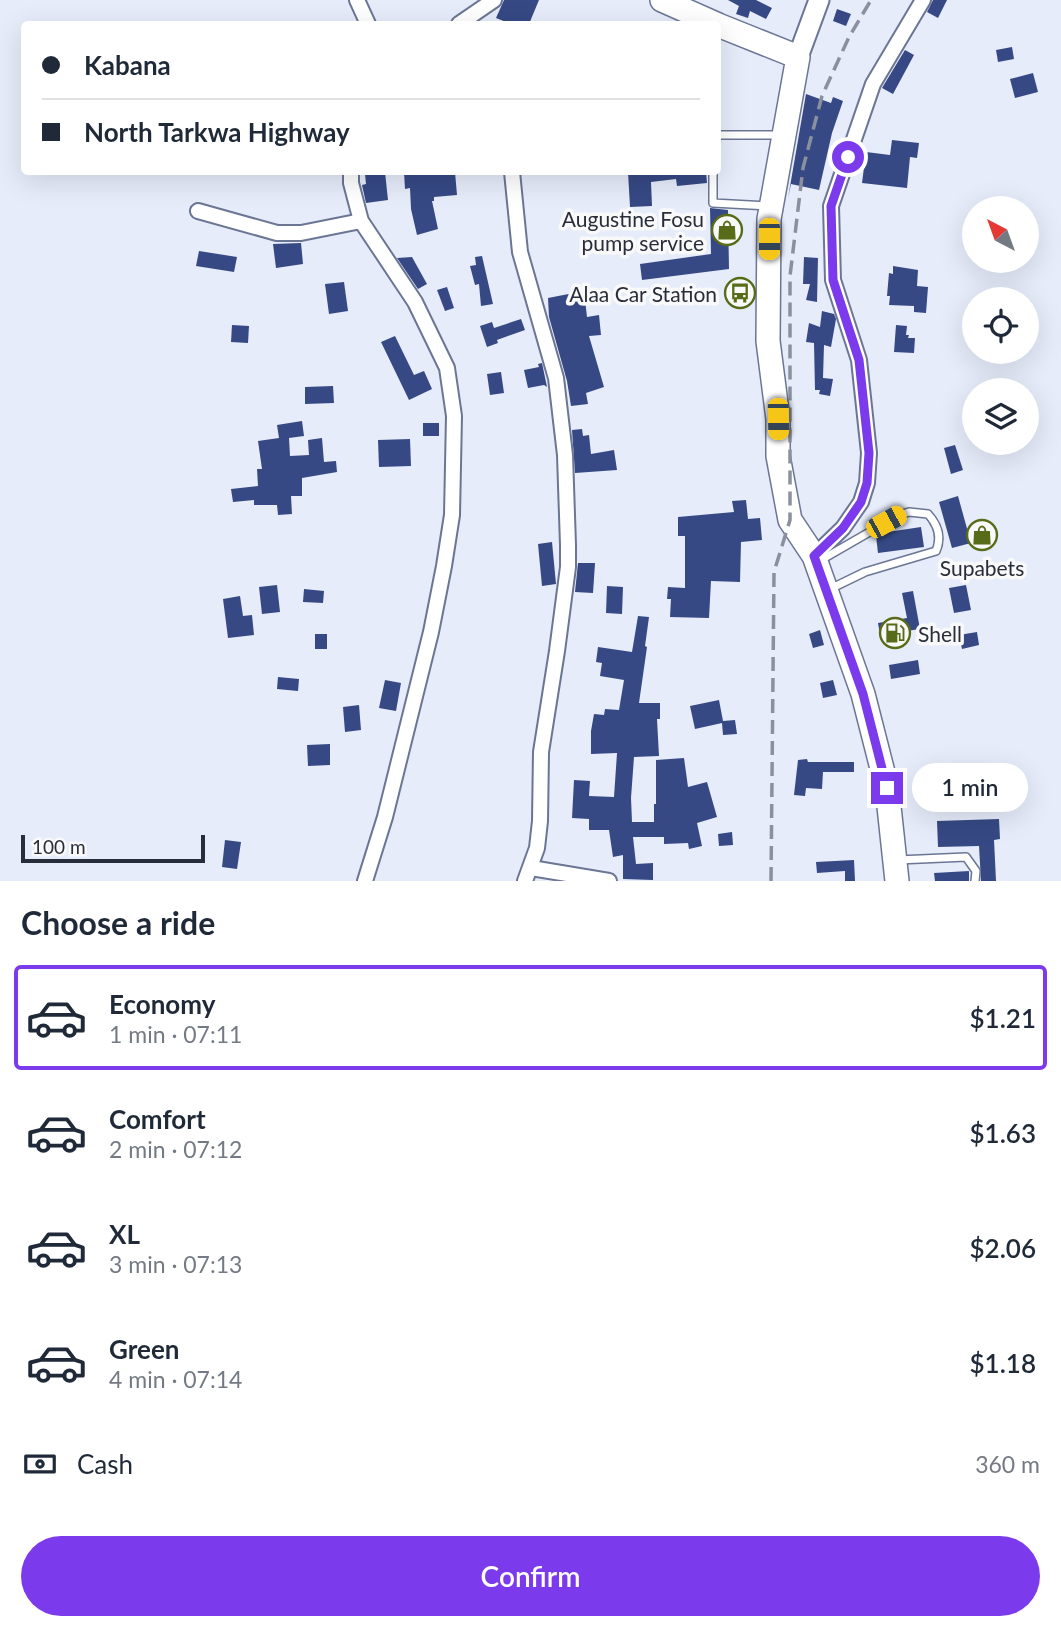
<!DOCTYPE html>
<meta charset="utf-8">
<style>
:root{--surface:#fff;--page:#f6f6f7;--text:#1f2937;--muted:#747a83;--line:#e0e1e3;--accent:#7c3aed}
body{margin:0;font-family:Lato,sans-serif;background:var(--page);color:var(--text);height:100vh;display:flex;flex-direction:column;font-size:26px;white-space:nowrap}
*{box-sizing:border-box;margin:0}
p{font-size:23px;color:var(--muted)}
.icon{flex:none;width:38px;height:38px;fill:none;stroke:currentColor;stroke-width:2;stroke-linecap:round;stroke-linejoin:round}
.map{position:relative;height:881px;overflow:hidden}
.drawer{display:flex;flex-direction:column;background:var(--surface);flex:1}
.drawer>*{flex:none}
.guide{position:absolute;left:21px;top:21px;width:700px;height:154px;border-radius:7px;box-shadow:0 7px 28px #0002;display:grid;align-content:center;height:154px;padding:0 21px;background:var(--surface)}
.needle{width:46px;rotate:319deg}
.tools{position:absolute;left:962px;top:196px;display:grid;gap:14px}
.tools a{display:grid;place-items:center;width:77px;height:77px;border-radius:50%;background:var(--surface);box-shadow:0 7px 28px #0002;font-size:35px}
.scale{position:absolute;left:21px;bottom:18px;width:184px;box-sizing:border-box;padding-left:7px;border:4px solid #282d3a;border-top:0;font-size:19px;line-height:24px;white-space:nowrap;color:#282d3a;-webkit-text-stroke:5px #f9f9f9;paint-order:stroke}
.end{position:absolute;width:32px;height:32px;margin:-16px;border:9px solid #7c3aed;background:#fff;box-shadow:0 0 0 4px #fff}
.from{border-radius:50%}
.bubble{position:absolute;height:49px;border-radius:24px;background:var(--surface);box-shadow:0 7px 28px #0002;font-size:23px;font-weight:600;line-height:49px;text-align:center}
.car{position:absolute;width:21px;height:42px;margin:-21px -10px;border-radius:9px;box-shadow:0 0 5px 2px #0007;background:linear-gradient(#f5c518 24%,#345 0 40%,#f5c518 0 76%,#345 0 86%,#f5c518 0)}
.guide b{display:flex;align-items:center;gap:24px;height:66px;font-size:26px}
.guide b+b{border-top:2px solid var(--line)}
.guide i{width:18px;height:18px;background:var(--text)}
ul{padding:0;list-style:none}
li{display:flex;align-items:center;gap:21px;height:105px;margin:0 14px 10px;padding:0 7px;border:4px solid transparent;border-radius:7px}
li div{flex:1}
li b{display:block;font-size:26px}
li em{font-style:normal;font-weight:600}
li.on{border-color:var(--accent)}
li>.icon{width:63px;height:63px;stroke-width:1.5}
h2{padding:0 21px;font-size:32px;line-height:84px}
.pay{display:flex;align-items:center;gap:18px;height:77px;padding:0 21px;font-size:26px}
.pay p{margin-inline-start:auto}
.button{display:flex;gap:14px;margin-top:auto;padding:14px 21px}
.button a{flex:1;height:80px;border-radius:42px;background:var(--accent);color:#fff;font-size:28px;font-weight:600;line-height:80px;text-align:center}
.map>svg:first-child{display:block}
</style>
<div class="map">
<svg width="1061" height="881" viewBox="0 0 1061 881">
<rect width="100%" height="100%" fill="#e6ecfa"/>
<g fill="#364984">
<path d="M504,0H539L529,24H511L496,18Z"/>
<path d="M728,0H756L772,8L766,19L750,11L748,18L736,14L739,6Z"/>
<path d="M933,0H947L938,18L927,12Z"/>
<path d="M837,9L851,14L846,26L833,21Z"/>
<path d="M1012,47L1014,59L998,62L996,50Z"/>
<path d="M905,50L914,55L893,94L882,88Z"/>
<path d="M1033,73L1038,92L1015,98L1010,79Z"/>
<path d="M806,94L831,103L833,97L843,101L832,133L819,190L791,184L788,198Z"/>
<path d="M892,140L919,143L917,158L910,157L907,188L862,183L866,152L890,155Z"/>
<path d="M385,172L388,200L366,203L362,185L366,184L365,174Z"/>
<path d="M404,172H455L457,195L434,197V201H432L438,229L417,235L411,209L410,188L405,189Z"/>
<path d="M628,172H706L707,183L677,186L676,179L651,182L652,206L630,207Z"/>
<path d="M710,208L728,210L729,269L642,280L640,264L711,254Z"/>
<path d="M301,243L303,264L276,268L273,244Z"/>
<path d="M199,251L237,257L234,272L196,266Z"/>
<path d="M482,256L493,304L481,306L479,284L475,285L470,266L476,265L475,257Z"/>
<path d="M412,257L427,284L418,289L397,258Z"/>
<path d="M804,257L818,258L817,302L806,300L810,284H803Z"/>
<path d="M893,266L918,270L917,286L928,287L926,313L914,312V306L889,305L890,296H887L889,273L893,274Z"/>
<path d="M344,282L348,311L329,314L325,284Z"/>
<path d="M447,287L454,308L445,311L437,290Z"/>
<path d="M584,291L587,317L599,315L601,335L589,336L604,387L586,393L588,404L571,406L567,381L549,317L548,298Z"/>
<path d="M822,311L834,314L836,319L831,347L824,345L823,378L833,379L830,396L819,394L820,390H815L814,343L806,342L809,323L820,327Z"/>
<path d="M521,319L525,330L497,340L498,343L487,347L480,326L492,322L494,328Z"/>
<path d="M232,325L249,326L248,343L231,342Z"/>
<path d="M896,325L907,326L906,335H909L908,338H915L914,353L894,352Z"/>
<path d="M395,336L414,375L424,371L432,389L409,400L381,342Z"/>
<path d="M542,363L547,387L544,385L528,388L524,370L539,367L538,364Z"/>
<path d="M501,372L504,393L490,395L487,374Z"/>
<path d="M333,386L334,403L305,404V387Z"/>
<path d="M302,421L304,436L289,438L290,456L309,455L308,440L322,438L324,462L336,461L337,472L302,478V496H291L292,514L278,515L277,505H254V500L233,502L231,489L258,486L257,469H262L258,441L279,438L277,425Z"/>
<rect x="423" y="423" width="16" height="13"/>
<path d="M582,429L583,436L589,435L591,454L614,450L617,470L575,473L572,430Z"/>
<path d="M410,439L411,466L379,467L378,440Z"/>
<path d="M955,445L963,470L951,474L944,448Z"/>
<path d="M958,496L971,543L952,548L939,502Z"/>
<path d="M746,500L748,519L760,518L762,540L741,542L740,582L711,581L709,618L670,617L671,599H667L668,587L685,588V536H678V517L734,512L732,501Z"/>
<path d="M921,527L924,547L878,553L876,536L881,533Z"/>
<path d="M552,542L556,584L542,586L538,544Z"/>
<path d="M578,563H595L593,593L575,592Z"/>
<path d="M277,585L280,612L262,614L259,587Z"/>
<path d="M966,585L971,610L954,613L949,588Z"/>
<path d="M607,586L623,587L622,614L606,613Z"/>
<path d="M304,589L324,591L323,603L303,602Z"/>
<path d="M913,591L920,629L880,635L878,623L907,618L902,593Z"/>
<path d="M240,596L243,616L252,615L254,635L228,638L223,599Z"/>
<path d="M638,616L649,617L645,646L647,647L639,703H660V719H657L659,756L634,757L631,798L632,822H654V804H656V760L684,758L688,787L707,782L717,817L697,823L702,846L689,849L688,843L664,844V837H633L636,864L653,863V880L623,879V855L613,857L609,830H589V819L572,818L574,780L590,781L589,796L614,797L617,753L591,754V731L594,714L604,715L605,709L619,710L624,680L600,676L602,663L596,662L598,647L632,652Z"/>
<path d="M820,630L824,645L813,648L809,634Z"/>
<path d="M977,632L979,645L962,649L959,635Z"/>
<rect x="315" y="634" width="12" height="15"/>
<path d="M918,660L920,674L891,679L889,665Z"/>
<path d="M278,677L299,679L298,691L277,689Z"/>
<path d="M385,680L401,683L396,711L379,708Z"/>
<path d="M833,680L837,695L823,698L820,683Z"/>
<path d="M719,700L723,721L735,720L737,734L723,735L722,723L695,729L690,706Z"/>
<path d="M359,705L361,730L345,732L343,707Z"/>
<path d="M330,744V765L308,766L307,745Z"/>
<path d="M807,759L808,762H854V772H823L822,789L806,788L805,796L794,795L798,760Z"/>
<rect x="921" y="770" width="18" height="33"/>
<path d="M999,819L1000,839L994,840L996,881H981L979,846L938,847L937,821Z"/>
<path d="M732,832L733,845L719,846L718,834Z"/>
<path d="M225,840L241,842L237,869L222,867Z"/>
<path d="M854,860L855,881H845V871L817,873L816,862Z"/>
<path d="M969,871V881H935L934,873Z"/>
</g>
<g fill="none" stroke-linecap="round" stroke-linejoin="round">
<g stroke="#6b7695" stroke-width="10">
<g id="lane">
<path d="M718,135H781"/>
<path d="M713,172V203L768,206"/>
<path d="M821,560L899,515L909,512L928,514C938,525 942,537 936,551L865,572L830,589"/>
<path d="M898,860L966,857L976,871L975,881"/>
</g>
</g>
<g stroke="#6b7695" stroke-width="18">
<g id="street">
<path d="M357,0L368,24"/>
<path d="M459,24L494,0"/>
<path d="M351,172V183L361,221L415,302L447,368L454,416L452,515L444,566L431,632L385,817L365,881"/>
<path d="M512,172L520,252L556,378L565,455L568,545V567L557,651L541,752L540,821L537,848L525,881"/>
<path d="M198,211L277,233H301L361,221"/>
<path d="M814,556L843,528L861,502L867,483L869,453L859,360L833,280L831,206L873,84L923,0"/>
<path d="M531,868L609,881"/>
</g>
</g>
<g stroke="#6b7695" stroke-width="23">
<path id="secondary" d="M798,57L819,0"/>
</g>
<g stroke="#6b7695" stroke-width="26">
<g id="primary">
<path d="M662,0L716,24"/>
<path d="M718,25L798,57L769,219L768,341L778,419V456L790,520L814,556L863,694L887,788L897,881"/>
</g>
</g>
<use href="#lane" stroke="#fff" stroke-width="7"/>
<use href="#street" stroke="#fff" stroke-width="14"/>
<use href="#secondary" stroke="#fff" stroke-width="19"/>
<use href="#primary" stroke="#fff" stroke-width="23"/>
<path stroke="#8b909e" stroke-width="3.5" stroke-dasharray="14 7" stroke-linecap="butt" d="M771,881L774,572L790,520V276L803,168L822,96L849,37L871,0"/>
</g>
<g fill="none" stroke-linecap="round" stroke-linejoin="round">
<path stroke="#7c3aed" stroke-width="9" d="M848,157L831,206L833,280L859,360L869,453L867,483L861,502L843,528L814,556L863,694L887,788"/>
</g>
<defs>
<g id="shop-ring" transform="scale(1.575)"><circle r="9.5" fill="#f9f9f9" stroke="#586b18" stroke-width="1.5"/><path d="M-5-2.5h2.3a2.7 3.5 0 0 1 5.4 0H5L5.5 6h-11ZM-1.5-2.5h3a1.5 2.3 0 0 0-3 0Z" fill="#586b18"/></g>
<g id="bus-ring" transform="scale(1.575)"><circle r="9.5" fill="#f9f9f9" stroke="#586b18" stroke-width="1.5"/><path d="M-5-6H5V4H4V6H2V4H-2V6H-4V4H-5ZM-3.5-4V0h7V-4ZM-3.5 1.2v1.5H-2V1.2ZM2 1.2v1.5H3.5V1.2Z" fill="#586b18"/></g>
<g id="fuel-ring" transform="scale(1.575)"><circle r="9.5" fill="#f9f9f9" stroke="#586b18" stroke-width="1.5"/><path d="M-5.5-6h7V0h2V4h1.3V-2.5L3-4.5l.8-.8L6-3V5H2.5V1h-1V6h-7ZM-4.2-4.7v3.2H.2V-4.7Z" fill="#586b18"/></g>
</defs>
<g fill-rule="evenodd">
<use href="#shop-ring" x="727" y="230"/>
<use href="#bus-ring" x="740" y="293"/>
<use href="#shop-ring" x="982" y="535"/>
<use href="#fuel-ring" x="895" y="633"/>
</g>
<g text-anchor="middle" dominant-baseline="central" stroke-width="7" stroke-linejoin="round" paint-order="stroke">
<g font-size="21" fill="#282d3a" stroke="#f9f9f9" text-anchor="end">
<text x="704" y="218">Augustine Fosu<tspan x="704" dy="24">pump service</tspan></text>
<text x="717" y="293">Alaa Car Station</text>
<text x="982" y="567" text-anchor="middle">Supabets</text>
<text x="918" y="633" text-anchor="start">Shell</text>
</g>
</g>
</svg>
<div class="tools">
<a><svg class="needle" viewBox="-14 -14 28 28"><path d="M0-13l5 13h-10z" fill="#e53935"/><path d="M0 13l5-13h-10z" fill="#747a83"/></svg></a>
<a><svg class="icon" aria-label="locate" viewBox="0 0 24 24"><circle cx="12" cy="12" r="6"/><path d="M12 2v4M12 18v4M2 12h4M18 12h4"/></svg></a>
<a><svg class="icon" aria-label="layers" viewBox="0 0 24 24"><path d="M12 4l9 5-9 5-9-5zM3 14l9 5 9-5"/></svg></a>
</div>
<div class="scale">100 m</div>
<i class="end from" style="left:848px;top:157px"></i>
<i class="end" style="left:887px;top:788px"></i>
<div class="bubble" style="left:912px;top:763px;width:116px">1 min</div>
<i class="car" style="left:769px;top:239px;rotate:180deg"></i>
<i class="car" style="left:778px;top:419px;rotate:179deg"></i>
<i class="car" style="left:886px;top:522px;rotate:61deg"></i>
<div class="guide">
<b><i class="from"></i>Kabana</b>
<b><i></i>North Tarkwa Highway</b>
</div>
</div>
<section class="drawer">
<h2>Choose a ride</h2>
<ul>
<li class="on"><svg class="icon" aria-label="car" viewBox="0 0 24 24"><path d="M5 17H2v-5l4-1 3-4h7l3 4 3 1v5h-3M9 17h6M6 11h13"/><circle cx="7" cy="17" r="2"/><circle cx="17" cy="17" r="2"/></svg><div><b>Economy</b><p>1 min · 07:11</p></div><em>$1.21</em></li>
<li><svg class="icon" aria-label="car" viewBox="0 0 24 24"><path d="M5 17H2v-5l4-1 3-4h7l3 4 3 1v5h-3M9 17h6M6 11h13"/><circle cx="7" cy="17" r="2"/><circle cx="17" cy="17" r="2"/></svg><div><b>Comfort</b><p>2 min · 07:12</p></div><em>$1.63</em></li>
<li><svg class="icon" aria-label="car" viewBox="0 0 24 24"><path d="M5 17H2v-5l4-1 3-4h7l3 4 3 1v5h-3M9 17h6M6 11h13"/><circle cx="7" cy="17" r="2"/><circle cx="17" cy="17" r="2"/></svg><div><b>XL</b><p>3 min · 07:13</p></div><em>$2.06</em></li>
<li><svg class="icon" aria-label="car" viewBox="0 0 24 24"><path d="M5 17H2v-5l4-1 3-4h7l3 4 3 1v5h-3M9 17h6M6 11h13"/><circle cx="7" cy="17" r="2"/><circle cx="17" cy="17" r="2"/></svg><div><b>Green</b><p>4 min · 07:14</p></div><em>$1.18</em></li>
</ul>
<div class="pay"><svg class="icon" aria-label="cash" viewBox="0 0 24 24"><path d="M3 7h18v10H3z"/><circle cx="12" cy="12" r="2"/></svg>Cash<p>360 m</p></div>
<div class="button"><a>Confirm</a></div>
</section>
